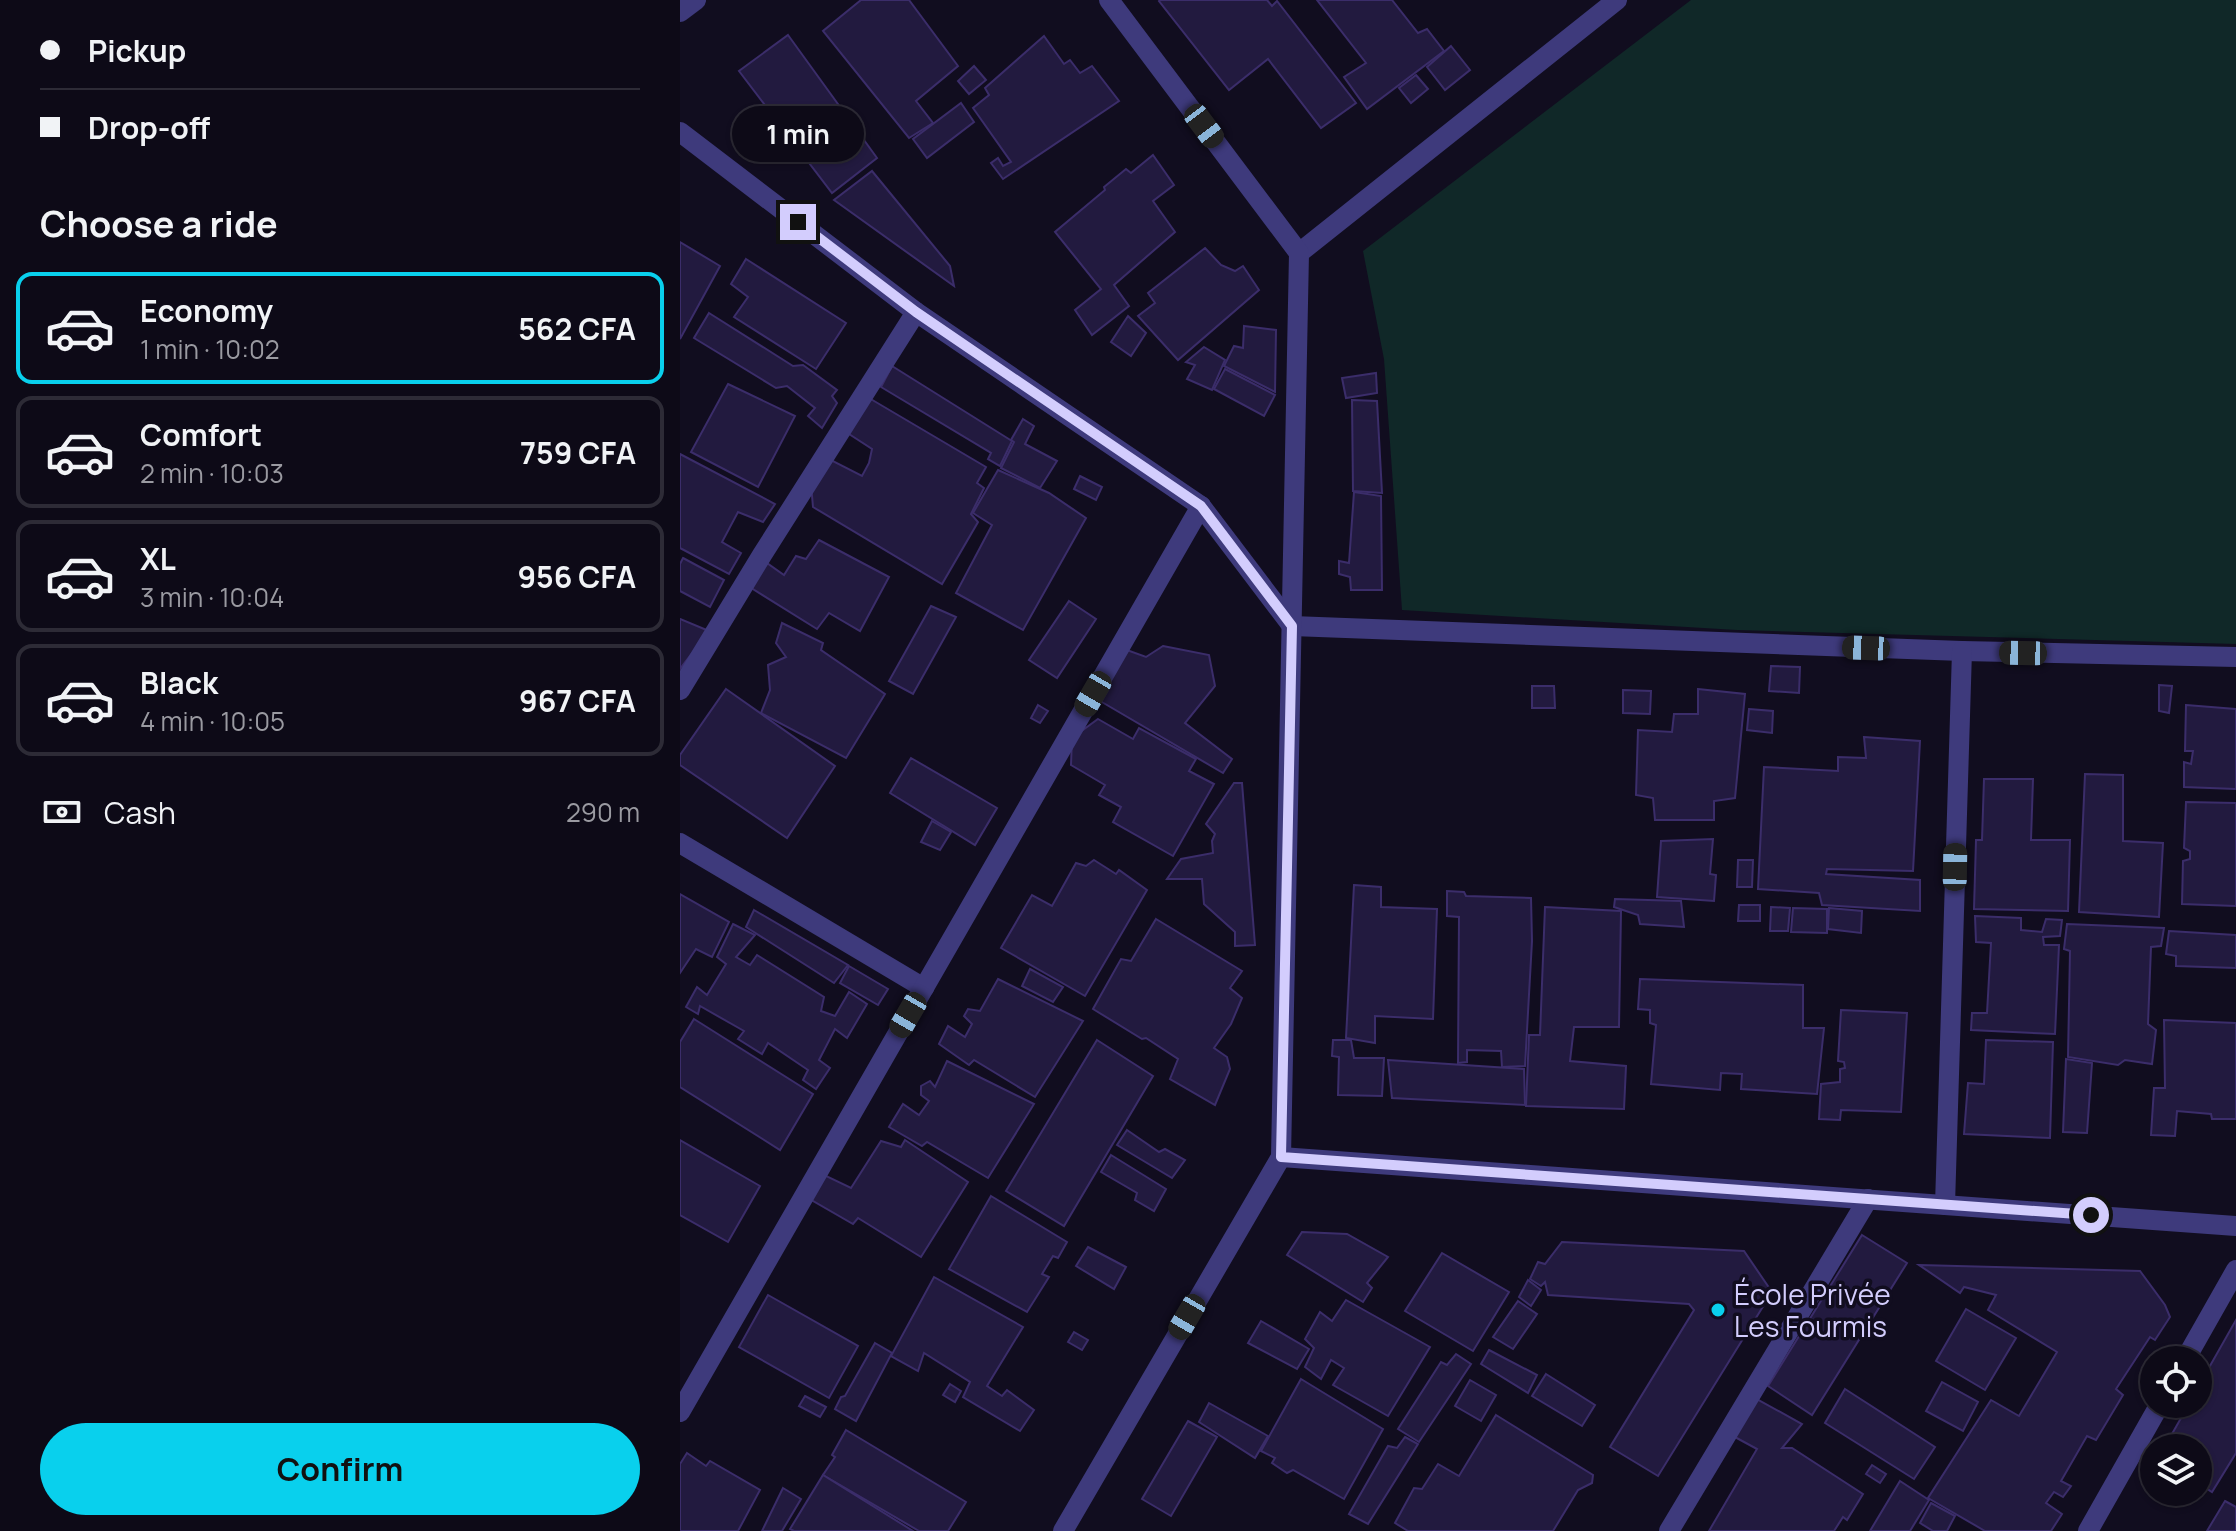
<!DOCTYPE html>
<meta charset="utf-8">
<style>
:root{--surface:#0d0a17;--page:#1b1824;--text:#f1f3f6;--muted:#9a9aa1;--line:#2d2b36;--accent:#09d0ed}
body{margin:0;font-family:Manrope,sans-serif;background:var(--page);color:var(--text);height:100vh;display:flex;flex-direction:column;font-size:30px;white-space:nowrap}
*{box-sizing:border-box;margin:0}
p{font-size:26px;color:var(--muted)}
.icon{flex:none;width:44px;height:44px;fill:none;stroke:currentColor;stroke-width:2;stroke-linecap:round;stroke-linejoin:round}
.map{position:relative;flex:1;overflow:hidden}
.drawer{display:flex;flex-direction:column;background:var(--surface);width:680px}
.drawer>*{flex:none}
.guide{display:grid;align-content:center;height:176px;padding:0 40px;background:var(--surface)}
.tools{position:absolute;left:1460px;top:1346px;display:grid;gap:16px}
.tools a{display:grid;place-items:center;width:72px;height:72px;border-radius:50%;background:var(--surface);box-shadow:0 2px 6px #0004,0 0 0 2px var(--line);font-size:40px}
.end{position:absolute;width:36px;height:36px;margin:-18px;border:10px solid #d3cdfd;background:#111;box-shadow:0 0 0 4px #111}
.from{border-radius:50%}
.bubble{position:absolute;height:56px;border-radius:28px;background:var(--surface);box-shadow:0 2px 6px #0004,0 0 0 2px var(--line);font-size:26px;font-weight:700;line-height:56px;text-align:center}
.car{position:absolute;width:24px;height:48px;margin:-24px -12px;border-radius:10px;box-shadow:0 0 6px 2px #0007;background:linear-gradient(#222 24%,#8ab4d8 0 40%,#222 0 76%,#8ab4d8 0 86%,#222 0)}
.guide b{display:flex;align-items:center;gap:28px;height:76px;font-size:30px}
.guide b+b{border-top:2px solid var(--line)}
.guide i{width:20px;height:20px;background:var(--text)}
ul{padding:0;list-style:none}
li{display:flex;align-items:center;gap:24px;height:112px;margin:0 16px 12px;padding:0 24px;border:4px solid var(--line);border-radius:16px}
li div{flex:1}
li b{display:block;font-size:30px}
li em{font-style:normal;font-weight:700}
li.on{border-color:var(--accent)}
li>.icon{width:72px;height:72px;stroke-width:1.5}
h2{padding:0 40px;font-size:36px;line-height:96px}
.pay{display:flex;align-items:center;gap:20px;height:88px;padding:0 40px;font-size:30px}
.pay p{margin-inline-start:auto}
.cta{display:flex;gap:16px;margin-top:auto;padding:16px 40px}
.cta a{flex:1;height:92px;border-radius:48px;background:var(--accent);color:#111;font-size:32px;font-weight:700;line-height:92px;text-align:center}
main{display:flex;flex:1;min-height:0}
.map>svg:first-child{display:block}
</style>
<main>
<section class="drawer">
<div class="guide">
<b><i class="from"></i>Pickup</b>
<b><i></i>Drop-off</b>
</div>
<h2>Choose a ride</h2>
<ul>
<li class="on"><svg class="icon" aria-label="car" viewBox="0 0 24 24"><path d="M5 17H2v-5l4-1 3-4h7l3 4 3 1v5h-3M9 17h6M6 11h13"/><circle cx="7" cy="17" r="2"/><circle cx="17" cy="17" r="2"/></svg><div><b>Economy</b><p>1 min · 10:02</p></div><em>562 CFA</em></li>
<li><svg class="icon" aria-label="car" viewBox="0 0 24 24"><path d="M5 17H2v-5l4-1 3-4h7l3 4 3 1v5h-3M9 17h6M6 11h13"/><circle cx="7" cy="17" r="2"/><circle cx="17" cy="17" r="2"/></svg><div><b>Comfort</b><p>2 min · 10:03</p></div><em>759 CFA</em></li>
<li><svg class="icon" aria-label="car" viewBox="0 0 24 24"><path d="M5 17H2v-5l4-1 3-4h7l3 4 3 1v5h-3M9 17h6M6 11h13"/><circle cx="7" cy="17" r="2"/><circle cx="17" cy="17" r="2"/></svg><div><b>XL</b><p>3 min · 10:04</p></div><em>956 CFA</em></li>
<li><svg class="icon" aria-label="car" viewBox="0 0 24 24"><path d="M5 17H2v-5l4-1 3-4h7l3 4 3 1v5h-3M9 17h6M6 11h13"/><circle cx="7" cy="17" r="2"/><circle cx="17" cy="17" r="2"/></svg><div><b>Black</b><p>4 min · 10:05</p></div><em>967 CFA</em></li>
</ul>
<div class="pay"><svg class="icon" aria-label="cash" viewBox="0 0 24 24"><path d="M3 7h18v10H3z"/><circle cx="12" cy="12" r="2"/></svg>Cash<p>290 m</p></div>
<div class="cta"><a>Confirm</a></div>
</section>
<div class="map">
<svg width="1556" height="1531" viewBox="0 0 1556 1531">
<rect width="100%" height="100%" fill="#110d1f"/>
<path fill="#102828" d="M1011,0H1556V644L1057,630L722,610L704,359L683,251Z"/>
<g fill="#221a3f" stroke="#3b2d6a" stroke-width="2">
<path d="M181,0H229L278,66L236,101L253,123L229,138L143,31Z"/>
<path d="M480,0H587L592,6L597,1L676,103L641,128L588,59L549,90L479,1Z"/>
<path d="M637,0H712L738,33L747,29L764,51L687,109L664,77L686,63Z"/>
<path d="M108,35L197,158L152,193L59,71Z"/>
<path d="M364,36L384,64L390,60L400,73L412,66L439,101L323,179L311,163L318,158L323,166L331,162L293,108L309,95L305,88Z"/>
<path d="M771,46L790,70L765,90L747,67Z"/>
<path d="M294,66L306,80L289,94L278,81Z"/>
<path d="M736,75L748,89L731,103L719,88Z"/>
<path d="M281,103L294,122L247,158L233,139Z"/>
<path d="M473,155L494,185L473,201L495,232L434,285L449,306L412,335L395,310L421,289L375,232L425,190L424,187L446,169L451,173Z"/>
<path d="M192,171L270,266L274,286L154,200Z"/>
<path d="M0,242L40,266L0,339Z"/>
<path d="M525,248L541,265L555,271L563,266L579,290L498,360L458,316L475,303L468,293Z"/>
<path d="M66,259L166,323L136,369L54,317L68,297L51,284Z"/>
<path d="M29,313L113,366L123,365L157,390L152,396L157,403L142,428L128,416L135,408L107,386L96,388L14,338Z"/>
<path d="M448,316L466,333L451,356L431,342Z"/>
<path d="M564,326L596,330L595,392L544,366L554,346L563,348Z"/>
<path d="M524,347L545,360L532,390L507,379L515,365L506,362Z"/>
<path d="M212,366L332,441L320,466L308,459L311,453L201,387Z"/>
<path d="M545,369L595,395L584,416L534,389Z"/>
<path d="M696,373L697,393L666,398L662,378Z"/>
<path d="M48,384L115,416L78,487L11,452Z"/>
<path d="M189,398L306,467L297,483L304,488L291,514L298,522L262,584L133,507L131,484L147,458L182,476L189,463L192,449L169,434Z"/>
<path d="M672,400L697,401L702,493L673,491Z"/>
<path d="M343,419L354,426L345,444L377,461L360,488L321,468L334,442L331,440Z"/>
<path d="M0,454L95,504L83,522L58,512L42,542L61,553L49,574L0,548Z"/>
<path d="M318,470L369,493L406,518L343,630L276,593L312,525L293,513Z"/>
<path d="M400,476L422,487L416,500L394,489Z"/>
<path d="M674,492L701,496L702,590H671L670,577L659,574V561L669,563Z"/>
<path d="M139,540L209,577L180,631L149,613L137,629L68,586L84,561L104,575L116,556L126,559Z"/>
<path d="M3,558L44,580L30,607L0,591V564Z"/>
<path d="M389,601L416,619L377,678L349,660Z"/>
<path d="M251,606L276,617L233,694L209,681Z"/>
<path d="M0,619L29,631L0,669Z"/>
<path d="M102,623L143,643L141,650L205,694L166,758L81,713L90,690L88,665L106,657L96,643Z"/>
<path d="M483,646L529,655L535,686L505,723L552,759L543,773L415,698L444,649L466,657Z"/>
<path d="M1091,666L1120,667L1119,693L1089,691Z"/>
<path d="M1479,685L1492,686L1489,713L1479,711Z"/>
<path d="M852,686H874L875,708H852Z"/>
<path d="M46,689L155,766L107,838L0,765V755Z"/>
<path d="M1018,689L1065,694L1055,798L1034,801V820H975L973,798L956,795L958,730L992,732L994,714H1018Z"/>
<path d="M943,690L971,691L970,714L943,713Z"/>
<path d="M358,705L368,711L360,723L351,718Z"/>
<path d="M1506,705L1556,709V789L1504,787V762L1511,764L1513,751H1505Z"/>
<path d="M1069,709L1093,711L1092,733L1067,730Z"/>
<path d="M418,719L453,739L459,728L516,759L509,771L534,784L493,856L433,822L441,807L419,795L425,785L391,765L392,738Z"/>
<path d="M1184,737L1240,741L1233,871L1147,869L1146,874L1240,880V911L1142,905L1139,893L1078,889L1084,767L1158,771V757L1186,758Z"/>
<path d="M231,758L317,808L295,845L210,793Z"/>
<path d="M1405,774L1443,775V841L1483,843L1479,917L1399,912Z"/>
<path d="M1304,779H1353L1351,840H1390L1388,911L1294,909L1296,840H1302Z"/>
<path d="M554,783H562L575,945L555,946V932L524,904L522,879H487L501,859L533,853L532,841L535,834L526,824Z"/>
<path d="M1506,802L1556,803V906L1502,904L1503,861L1510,859V851L1504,848Z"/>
<path d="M252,821L271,832L260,850L241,842Z"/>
<path d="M1033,839L1030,874L1036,875L1034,901L977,897L981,841Z"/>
<path d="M414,860L436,874L439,870L467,890L405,996L321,948L352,895L372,906L396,863L406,866Z"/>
<path d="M1058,860H1073L1072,887H1057Z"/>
<path d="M674,885L701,887V907L757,909L753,1019L695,1016V1043L666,1038Z"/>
<path d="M767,891L784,892L786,896L851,898L852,941L845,1066L822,1067L821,1051L787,1050V1062L778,1063L779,917L767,916Z"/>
<path d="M0,894L49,922L32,957L16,949L0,973Z"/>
<path d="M935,899L1001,901L1004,927L960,924L958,915L934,907Z"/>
<path d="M1059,905H1080V921H1058Z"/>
<path d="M865,907L941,911L939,1027H894L890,1061L946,1066L944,1109L846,1106L849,1035H860Z"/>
<path d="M1091,907L1110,908L1108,931H1090Z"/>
<path d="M1113,908L1147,909V933L1111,932Z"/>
<path d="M1149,908L1182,911L1181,933L1148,929Z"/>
<path d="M74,910L168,965L154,983L66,927Z"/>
<path d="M1295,916L1341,918V930L1362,932L1366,919L1382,920L1380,936L1363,937L1364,945H1379L1375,1034L1291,1030L1292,1013H1307L1311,943L1296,942Z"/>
<path d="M476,919L562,971L550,988L562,998L551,1024L534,1048L547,1057L550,1069L535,1105L490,1079L498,1059L466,1038L462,1039L413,1009L441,959L451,961Z"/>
<path d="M53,924L75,935L56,957L70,965L77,955L144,997L141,1011L155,1016L169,992L187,1004L167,1038L155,1029L139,1060L150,1068L136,1089L123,1080L128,1070L88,1043L82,1054L58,1039L64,1031L20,1006L18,1014L6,1007L17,987L27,995L46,964L37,957Z"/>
<path d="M1387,924L1484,928L1481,946L1471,947L1468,1024L1476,1030L1472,1064L1445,1060L1438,1065L1388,1057L1390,951L1384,949Z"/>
<path d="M1489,931L1556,935V968L1496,966V956L1486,954Z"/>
<path d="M169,966L208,989L198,1005L160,983Z"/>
<path d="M350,969L383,987L373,1002L342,986Z"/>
<path d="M318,979L403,1021L355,1097L294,1060L289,1065L259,1044L268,1026L285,1037L292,1024L284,1016L288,1009L300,1011Z"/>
<path d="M960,979L1123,985V1028H1144L1137,1094L1061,1089L1062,1074L1041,1073L1040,1090L971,1084L976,1025L970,1023V1010L958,1009Z"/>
<path d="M1161,1010L1227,1013L1221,1112L1161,1110L1160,1120L1139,1119L1141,1084L1160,1082V1069L1165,1068L1164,1062L1158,1061Z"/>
<path d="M14,1019L133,1094L100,1150L0,1087V1042Z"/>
<path d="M1484,1020L1556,1023V1119H1532L1531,1114L1497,1111L1495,1136L1471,1135L1474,1088H1485Z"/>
<path d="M417,1040L473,1076L384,1226L326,1191Z"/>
<path d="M653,1040H671L674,1058H704L702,1096L658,1095L659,1057L652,1056Z"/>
<path d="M1306,1040L1373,1042L1370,1138L1284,1134L1288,1083L1304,1084Z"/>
<path d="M1386,1059L1412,1063L1407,1133L1383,1132Z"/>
<path d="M708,1060L844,1069L845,1105L712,1098Z"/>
<path d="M267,1061L354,1104L308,1178L247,1142L242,1146L209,1127L223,1104L239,1115L249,1101L241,1095V1086L250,1081L255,1087Z"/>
<path d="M447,1130L479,1152L485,1149L505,1160L492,1178L437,1145Z"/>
<path d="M0,1140L80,1186L48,1242L0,1215Z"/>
<path d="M225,1140L288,1182L241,1257L178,1218L173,1224L128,1198L138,1172L171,1188L201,1141L221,1147Z"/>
<path d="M431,1155L486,1189L474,1211L455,1200L457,1193L421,1172Z"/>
<path d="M311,1196L387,1242L378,1258L373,1256L362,1274L369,1277L347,1312L269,1269Z"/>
<path d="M622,1232L667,1234L708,1257L687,1283L692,1288L683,1302L607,1255Z"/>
<path d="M1182,1235L1227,1263L1132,1415L1088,1386Z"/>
<path d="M882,1242L1064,1251L1092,1292L978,1476L930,1447L1014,1310L1009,1304L868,1295L865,1282L861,1286L850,1279L858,1262L865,1264Z"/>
<path d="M408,1247L446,1267L434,1289L396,1266Z"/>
<path d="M762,1253L829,1292L793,1351L725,1311Z"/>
<path d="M1239,1265L1460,1271L1485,1305L1490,1317L1475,1340L1470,1337L1436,1389L1443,1395L1416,1440L1407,1436L1381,1481L1391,1486L1383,1497L1374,1492L1366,1503L1382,1514L1371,1531H1305L1248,1498L1311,1400L1339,1416L1377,1352L1308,1310L1316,1295L1284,1287L1280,1293Z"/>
<path d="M254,1277L343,1327L307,1386L322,1396L327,1390L354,1410L340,1431L283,1397L290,1382L244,1353L238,1371L211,1356Z"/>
<path d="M848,1280L861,1290L851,1306L839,1297Z"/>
<path d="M88,1295L178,1346L149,1398L59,1347Z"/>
<path d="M666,1300L750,1347L708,1416L653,1385L664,1368L651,1360L641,1379L625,1367L634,1348L625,1339L640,1312L652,1321Z"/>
<path d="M838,1301L857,1314L833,1349L813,1337Z"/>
<path d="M1286,1309L1336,1338L1305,1390L1256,1361Z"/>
<path d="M1556,1320V1453L1532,1492L1518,1483V1448H1484L1509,1404H1518V1387Z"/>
<path d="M581,1321L629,1349L617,1369L568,1343Z"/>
<path d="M394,1332L408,1340L402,1350L388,1342Z"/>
<path d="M195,1343L212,1353L176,1421L155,1409L161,1397L165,1396Z"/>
<path d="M809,1350L857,1375L848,1393L801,1364Z"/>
<path d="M776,1354L791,1364L739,1442L718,1429L761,1362L767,1365Z"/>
<path d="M866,1374L915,1405L902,1426L852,1396Z"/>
<path d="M621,1379L703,1429L664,1499L613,1470L607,1473L592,1463L595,1458L581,1451Z"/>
<path d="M790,1380L816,1395L801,1421L775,1406Z"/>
<path d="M1262,1382L1298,1402L1283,1431L1246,1411Z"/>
<path d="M270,1384L281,1391L275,1402L263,1395Z"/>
<path d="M1165,1389L1255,1447L1234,1479L1145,1423Z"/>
<path d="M125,1396L146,1407L140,1417L119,1406Z"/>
<path d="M1075,1398L1122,1424L1102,1448H1112L1183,1494L1167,1520L1163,1517L1154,1531H1029L1077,1449L1053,1436Z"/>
<path d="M529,1403L588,1436L575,1458L519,1422Z"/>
<path d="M816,1415L913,1475L912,1483L898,1490L873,1531H728L715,1523L734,1488L742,1489L758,1464L779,1476Z"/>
<path d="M508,1421L537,1437L491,1516L462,1499Z"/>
<path d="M166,1430L286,1502L268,1531H239L143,1475L155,1457L152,1455Z"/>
<path d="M725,1437L738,1444L688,1524L669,1514L708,1446L717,1448Z"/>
<path d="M7,1453L26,1466L30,1461L80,1490L58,1531H0V1464Z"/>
<path d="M1192,1465L1206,1474L1200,1483L1186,1474Z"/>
<path d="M143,1475L233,1531H114L110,1529Z"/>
<path d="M1220,1481L1249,1500L1230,1531H1190Z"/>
<path d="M103,1488L121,1499L102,1531H82Z"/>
<path d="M1545,1501L1556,1507V1531H1527Z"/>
<path d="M1251,1503L1275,1516L1267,1531H1253L1240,1523Z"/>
</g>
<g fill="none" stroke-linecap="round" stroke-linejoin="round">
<g stroke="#3e3a7c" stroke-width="20">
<path d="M0,12L16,0"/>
<path d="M0,132L236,312L521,506L612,626L1282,651L1556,657"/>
<path d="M619,253L937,0"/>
<path d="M0,690L82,555L236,312"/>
<path d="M0,843L244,988"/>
<path d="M601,1157L1556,1226"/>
<path d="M1265,1205L1282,651"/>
<path d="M1505,1360L1556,1270"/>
<path d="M0,1412L521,506"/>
<path d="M383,1531L601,1157L619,253L429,0"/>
<path d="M989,1531L1188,1199"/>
<path d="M1408,1531L1480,1404"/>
</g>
</g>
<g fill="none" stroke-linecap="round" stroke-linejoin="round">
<path stroke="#d3cdfd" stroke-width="10" d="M118,222L236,312L521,506L612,626L601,1157L1411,1215"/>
</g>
<circle fill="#09d0ed" stroke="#110d1f" stroke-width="3" cx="1038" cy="1310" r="8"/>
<g text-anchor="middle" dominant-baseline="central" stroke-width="7" stroke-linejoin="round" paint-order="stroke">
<g font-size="28" fill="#d3cdfd" stroke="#110d1f" text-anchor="start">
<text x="1054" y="1294">École Privée<tspan x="1054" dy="32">Les Fourmis</tspan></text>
</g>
</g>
</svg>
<div class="tools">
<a><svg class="icon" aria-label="locate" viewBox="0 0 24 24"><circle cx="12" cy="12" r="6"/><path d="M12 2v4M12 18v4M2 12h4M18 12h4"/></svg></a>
<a><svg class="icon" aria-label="layers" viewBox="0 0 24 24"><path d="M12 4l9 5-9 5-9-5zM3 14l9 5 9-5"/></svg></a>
</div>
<i class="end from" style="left:1411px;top:1215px"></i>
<i class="end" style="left:118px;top:222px"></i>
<div class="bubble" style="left:52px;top:106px;width:132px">1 min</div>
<i class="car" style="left:524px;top:126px;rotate:143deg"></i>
<i class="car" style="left:1186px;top:648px;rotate:272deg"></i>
<i class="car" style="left:1343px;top:653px;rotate:271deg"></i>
<i class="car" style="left:413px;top:694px;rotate:210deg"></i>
<i class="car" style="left:1275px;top:867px;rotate:1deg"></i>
<i class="car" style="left:228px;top:1015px;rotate:210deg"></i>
<i class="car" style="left:507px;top:1317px;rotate:210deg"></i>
</div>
</main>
